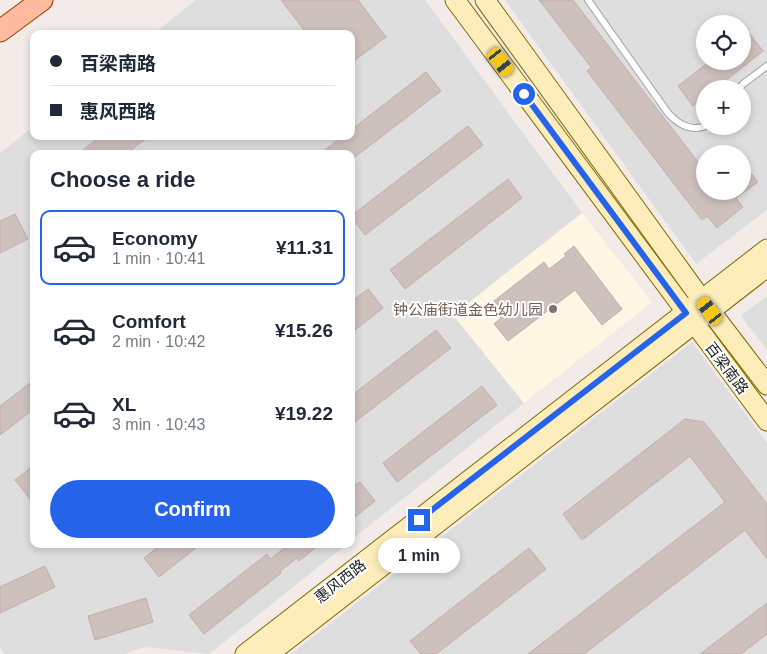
<!DOCTYPE html>
<meta charset="utf-8">
<style>
:root{--surface:#fff;--page:#f2f2f3;--text:#1f2937;--muted:#747a83;--line:#e0e1e3;--accent:#2563eb}
body{margin:0;font-family:Helvetica,"Noto Sans SC",sans-serif;background:var(--page);color:var(--text);height:100vh;display:flex;flex-direction:column;font-size:19px;white-space:nowrap}
*{box-sizing:border-box;margin:0}
p{font-size:16px;color:var(--muted)}
.icon{flex:none;width:28px;height:28px;fill:none;stroke:currentColor;stroke-width:2;stroke-linecap:round;stroke-linejoin:round}
.map{position:relative;flex:1;overflow:hidden}
.side{position:absolute;left:30px;top:150px;width:325px;height:398px;display:flex;flex-direction:column;background:var(--surface);border-radius:10px;box-shadow:0 2px 8px #0003}
.side>*{flex:none}
.guide{position:absolute;left:30px;top:30px;width:325px;height:110px;border-radius:10px;box-shadow:0 2px 8px #0003;display:grid;align-content:center;height:110px;padding:0 20px;background:var(--surface)}
.tools{position:absolute;left:696px;top:15px;display:grid;gap:10px}
.tools a{display:grid;place-items:center;width:55px;height:55px;border-radius:50%;background:var(--surface);box-shadow:0 2px 8px #0003;font-size:25px}
.end{position:absolute;width:22px;height:22px;margin:-11px;border:6px solid #2563eb;background:#fff;box-shadow:0 0 0 2px #fff}
.from{border-radius:50%}
.bubble{position:absolute;height:35px;border-radius:18px;background:var(--surface);box-shadow:0 2px 8px #0003;font-size:16px;font-weight:700;line-height:35px;text-align:center}
.car{position:absolute;width:15px;height:30px;margin:-15px -8px;border-radius:6px;box-shadow:0 0 4px 1px #0007;background:linear-gradient(#f5c518 24%,#345 0 40%,#f5c518 0 76%,#345 0 86%,#f5c518 0)}
.guide b{display:flex;align-items:center;gap:18px;height:48px;font-size:19px}
.guide b+b{border-top:1px solid var(--line)}
.guide i{width:12px;height:12px;background:var(--text)}
ul{padding:0;list-style:none}
li{display:flex;align-items:center;gap:15px;height:75px;margin:0 10px 8px;padding:0 10px;border:2px solid transparent;border-radius:10px}
li div{flex:1}
li b{display:block;font-size:19px}
li em{font-style:normal;font-weight:700}
li.active{border-color:var(--accent)}
li>.icon{width:45px;height:45px;stroke-width:1.5}
h2{padding:0 20px;font-size:22px;line-height:60px}
.action{display:flex;gap:10px;margin-top:auto;padding:10px 20px}
.action a{flex:1;height:58px;border-radius:30px;background:var(--accent);color:#fff;font-size:20px;font-weight:700;line-height:58px;text-align:center}
.map>svg:first-child{display:block}
</style>
<div class="map">
<svg width="767" height="654" viewBox="0 0 767 654">
<rect width="100%" height="100%" fill="#f2ebe7"/>
<g fill="#dfdede" fill-rule="evenodd">
<path d="M196,0H425L582,213L454,315L524,403L351,540V154H34V544H347L209,654L144,647L124,654H5L0,648V153L34,126V136H351V34H153Z"/>
<path d="M505,0H767V210L696,264ZM705,24H742V61H705ZM705,89H742V126H705ZM705,154H742V191H705Z"/>
<path d="M767,296V350L741,316Z"/>
<path d="M692,342L767,443V654H291Z"/>
</g>
<path fill="#fff7e3" d="M582,213L652,302L524,403L453,315Z"/>
<g fill="#cec0bd" stroke="#c5ada9">
<path d="M281,0H358L386,37L351,63V34H307Z"/>
<path d="M539,0H573L705,171V191H742V162L758,182L736,198L743,207L717,228L707,216L702,220L587,71L591,67Z"/>
<path d="M742,24L763,51L715,89H705V96L693,106L678,86L710,61H742Z"/>
<path d="M426,72L441,91L351,160V154H320L343,136H351V130Z"/>
<path d="M468,126L483,145L365,235L351,216Z"/>
<path d="M101,136H149L126,154H78Z"/>
<path d="M508,179L522,198L405,289L390,270Z"/>
<path d="M15,214L28,239L0,253V221Z"/>
<path d="M574,246L622,309L602,325L575,290L508,341L494,324L501,318L496,311L500,308L494,301L544,262L549,269L566,256L564,254Z"/>
<path d="M368,289L383,308L351,333V302Z"/>
<path d="M436,330L451,348L351,425V396Z"/>
<path d="M34,380V409L0,435V406Z"/>
<path d="M482,386L497,405L397,482L383,463Z"/>
<path d="M685,419L704,422L767,504V559L745,530L584,654H528L725,502L690,456L582,540L563,514Z"/>
<path d="M34,465V504L15,480Z"/>
<path d="M360,482L375,501L351,520V488Z"/>
<path d="M162,544H201L159,577L144,558Z"/>
<path d="M290,544H320L299,561L297,558L280,571L281,573L204,634L189,615L267,554L270,559Z"/>
<path d="M529,548L546,569L436,654H421L410,641Z"/>
<path d="M45,566L55,587L0,613V587Z"/>
<path d="M146,598L153,622L95,640L88,616Z"/>
<path d="M767,603V634L741,654H700Z"/>
</g>
<g fill="none" stroke-linecap="round" stroke-linejoin="round">
<g stroke="#a2a2a2" stroke-width="8">
<g id="lane">
<path d="M588,0L668,113C678,124 690,132 706,126"/>
<path d="M739,89L743,84L767,66"/>
</g>
</g>
<g stroke="#806900" stroke-width="21">
<g id="secondary">
<path d="M455,0L767,421"/>
<path d="M485,0L702,300L767,385"/>
<path d="M245,654L767,249"/>
<path d="M269,654L767,267"/>
</g>
</g>
<g stroke="#9e3c00" stroke-width="23">
<path id="primary" d="M0,31L42,0"/>
</g>
<use href="#lane" stroke="#fff" stroke-width="6"/>
<use href="#secondary" stroke="#fdedba" stroke-width="19"/>
<use href="#primary" stroke="#ffba9f" stroke-width="21"/>
</g>
<g fill="none" stroke-linecap="round" stroke-linejoin="round">
<path stroke="#2563eb" stroke-width="6" d="M419,520L686,313L524,94"/>
</g>
<circle fill="#8d6e63" stroke="#fff" stroke-width="2" cx="553" cy="309" r="5"/>
<g text-anchor="middle" dominant-baseline="central" stroke-width="4" stroke-linejoin="round" paint-order="stroke">
<g font-size="15" fill="#785e54" stroke="#fff" text-anchor="end">
<text x="543" y="309">钟公庙街道金色幼儿园</text>
</g>
<g font-size="15" fill="#212121" stroke="#fff">
<text transform="translate(727 368) rotate(53)">百梁南路</text>
<text transform="translate(340 581) rotate(-38)">惠风西路</text>
</g>
</g>
</svg>
<div class="tools">
<a><svg class="icon" aria-label="locate" viewBox="0 0 24 24"><circle cx="12" cy="12" r="6"/><path d="M12 2v4M12 18v4M2 12h4M18 12h4"/></svg></a>
<a>+</a>
<a>−</a>
</div>
<i class="end from" style="left:524px;top:94px"></i>
<i class="end" style="left:419px;top:520px"></i>
<div class="bubble" style="left:378px;top:538px;width:82px">1 min</div>
<i class="car" style="left:501px;top:62px;rotate:143deg"></i>
<i class="car" style="left:710px;top:311px;rotate:323deg"></i>
<div class="guide">
<b><i class="from"></i>百梁南路</b>
<b><i></i>惠风西路</b>
</div>
<section class="side">
<h2>Choose a ride</h2>
<ul>
<li class="active"><svg class="icon" aria-label="car" viewBox="0 0 24 24"><path d="M5 17H2v-5l4-1 3-4h7l3 4 3 1v5h-3M9 17h6M6 11h13"/><circle cx="7" cy="17" r="2"/><circle cx="17" cy="17" r="2"/></svg><div><b>Economy</b><p>1 min · 10:41</p></div><em>¥11.31</em></li>
<li><svg class="icon" aria-label="car" viewBox="0 0 24 24"><path d="M5 17H2v-5l4-1 3-4h7l3 4 3 1v5h-3M9 17h6M6 11h13"/><circle cx="7" cy="17" r="2"/><circle cx="17" cy="17" r="2"/></svg><div><b>Comfort</b><p>2 min · 10:42</p></div><em>¥15.26</em></li>
<li><svg class="icon" aria-label="car" viewBox="0 0 24 24"><path d="M5 17H2v-5l4-1 3-4h7l3 4 3 1v5h-3M9 17h6M6 11h13"/><circle cx="7" cy="17" r="2"/><circle cx="17" cy="17" r="2"/></svg><div><b>XL</b><p>3 min · 10:43</p></div><em>¥19.22</em></li>
</ul>
<div class="action"><a>Confirm</a></div>
</section>
</div>
